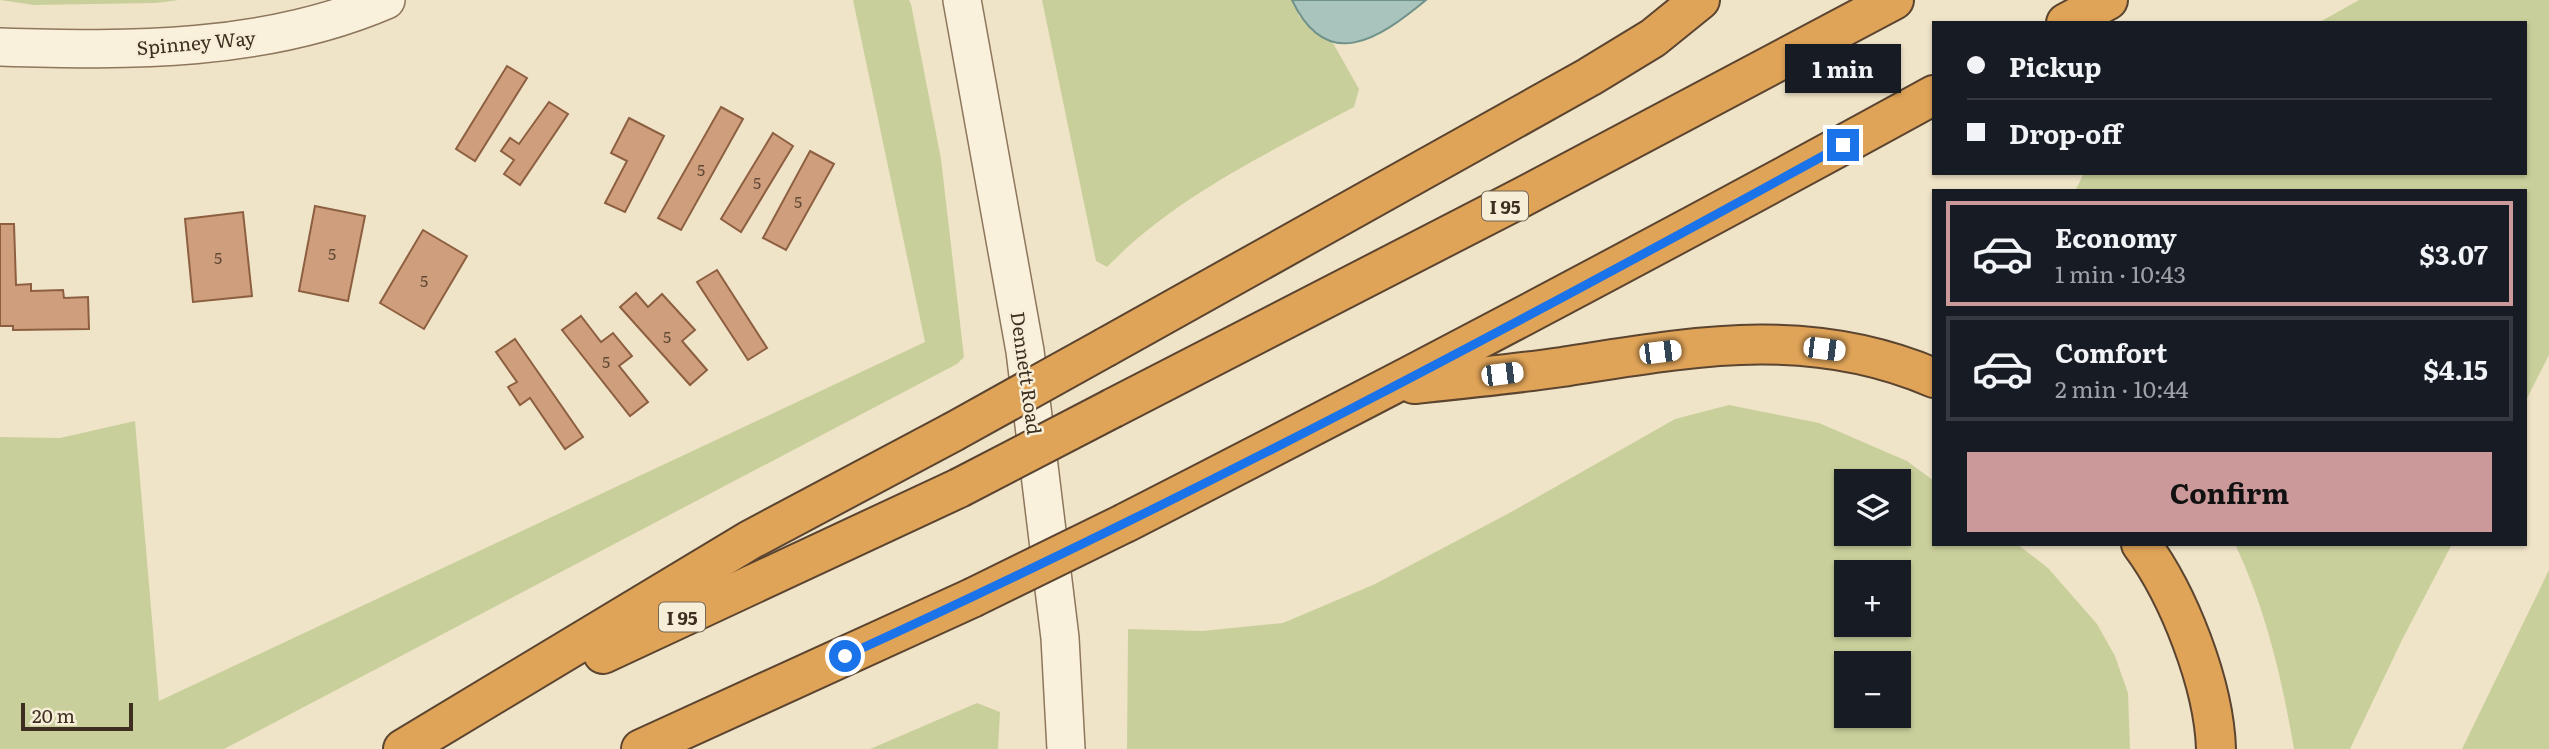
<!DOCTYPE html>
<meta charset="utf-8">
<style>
:root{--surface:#171b24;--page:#20242c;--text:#f1f3f6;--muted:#9ea1a6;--line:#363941;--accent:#cc999b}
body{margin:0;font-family:Literata,serif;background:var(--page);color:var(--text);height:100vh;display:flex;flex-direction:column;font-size:26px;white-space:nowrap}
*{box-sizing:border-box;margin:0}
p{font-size:23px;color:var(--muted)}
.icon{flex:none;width:38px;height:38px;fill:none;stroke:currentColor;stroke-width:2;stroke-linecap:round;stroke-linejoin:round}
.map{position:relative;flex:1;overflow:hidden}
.sheet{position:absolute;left:1932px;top:189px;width:595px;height:357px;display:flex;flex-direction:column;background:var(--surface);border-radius:0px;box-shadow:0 2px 5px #0004}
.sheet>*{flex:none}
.banner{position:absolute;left:1932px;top:21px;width:595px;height:154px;border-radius:0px;box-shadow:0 2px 5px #0004;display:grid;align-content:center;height:154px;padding:0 35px;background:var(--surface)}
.fabs{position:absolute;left:1834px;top:469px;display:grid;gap:14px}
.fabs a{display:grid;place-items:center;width:77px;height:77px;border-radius:0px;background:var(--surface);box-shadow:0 2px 5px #0004;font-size:35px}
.scale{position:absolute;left:21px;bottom:18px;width:112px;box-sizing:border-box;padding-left:7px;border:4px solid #3d2e20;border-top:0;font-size:19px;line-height:24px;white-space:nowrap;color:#3d2e20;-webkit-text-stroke:5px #f7eed8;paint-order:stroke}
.end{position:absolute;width:32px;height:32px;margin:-16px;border:9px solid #1a73e8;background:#fff;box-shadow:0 0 0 4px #fff}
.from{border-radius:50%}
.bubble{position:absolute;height:49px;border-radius:0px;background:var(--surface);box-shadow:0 2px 5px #0004;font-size:23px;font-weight:700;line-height:49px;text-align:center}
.car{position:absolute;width:21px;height:42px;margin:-21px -10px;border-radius:9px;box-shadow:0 0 5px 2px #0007;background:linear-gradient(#fff 24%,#345 0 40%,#fff 0 76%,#345 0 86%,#fff 0)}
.banner b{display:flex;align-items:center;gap:24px;height:66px;font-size:26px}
.banner b+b{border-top:2px solid var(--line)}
.banner i{width:18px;height:18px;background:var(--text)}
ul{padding:12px 0 0;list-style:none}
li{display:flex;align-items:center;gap:21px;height:105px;margin:0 14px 10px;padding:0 21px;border:4px solid var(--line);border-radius:0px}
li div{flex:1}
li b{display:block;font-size:26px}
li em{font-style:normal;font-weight:700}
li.on{border-color:var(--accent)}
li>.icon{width:63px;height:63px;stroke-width:1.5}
.cta{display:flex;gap:14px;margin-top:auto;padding:14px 35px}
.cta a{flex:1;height:80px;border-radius:0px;background:var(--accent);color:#111;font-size:28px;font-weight:700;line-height:80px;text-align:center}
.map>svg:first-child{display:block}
</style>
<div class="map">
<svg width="2549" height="749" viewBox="0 0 2549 749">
<rect width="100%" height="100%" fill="#f0e4c8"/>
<g fill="#c9cf9b" fill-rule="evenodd">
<path d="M0,0H179L156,3L34,5Z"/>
<path d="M853,0H909L911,4L941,159L964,357L957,364L224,749H0V437L60,438L135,421L159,701L925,342Z"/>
<path d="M1042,0H1292L1299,16L1312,31L1333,43L1359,89L1354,107C1268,153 1176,196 1107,267L1096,261Z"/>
<path d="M2359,0H2549V355L2525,402V191H2075L2084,173H2525V23H2318Z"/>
<path d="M1729,405L1819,423L1907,461L1934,481V544H2017L2048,568L2097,624L2115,656L2128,693L2130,749H1127L1128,629L1202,631L1283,623L1375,584L1513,511L1675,419ZM1846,481H1899V534H1846ZM1899,572V625H1846V572ZM1899,663V716H1846V663Z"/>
<path d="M2235,544H2452L2402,640L2350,749H2294C2282,679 2266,609 2235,544Z"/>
<path d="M2549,570V749H2462Z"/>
<path d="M977,703L1000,712L998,749H870Z"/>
</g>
<path fill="#a9c4bc" stroke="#6f938a" stroke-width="2" d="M1292,0H1426C1379,39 1327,74 1292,0Z"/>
<g fill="#cf9f7d" stroke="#8d5f41" stroke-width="2">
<path d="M507,66L527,78L475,161L456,149Z"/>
<path d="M549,102L568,114L520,185L504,174L514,160L501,151L510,138L519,144Z"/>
<path d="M721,107L743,119L681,230L658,218Z"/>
<path d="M629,118L664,136L625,212L605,203L627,161L611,153Z"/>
<path d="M773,133L793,146L741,232L721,219Z"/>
<path d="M810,151L834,164L786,250L763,238Z"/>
<path d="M315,206L365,216L348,301L299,291Z"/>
<path d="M243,212L252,296L193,302L185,219Z"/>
<path d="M0,224H14L16,285L31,284V291L63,290L64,298L88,297L89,329L13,330V326H0Z"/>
<path d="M423,230L467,256L424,329L380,303Z"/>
<path d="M717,270L767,348L748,360L697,282Z"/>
<path d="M636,293L648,307L662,294L695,330L682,341L707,370L690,385L620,307Z"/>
<path d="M581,316L601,342L613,333L632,356L619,366L648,402L630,416L562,330Z"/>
<path d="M515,339L583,437L565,449L530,398L520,405L508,387L517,382L496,352Z"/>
</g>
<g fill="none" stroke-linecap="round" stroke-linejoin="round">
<g stroke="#8d765c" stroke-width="40">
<g id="minor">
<path d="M962,0L1025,351L1060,638L1066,749"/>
<path d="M0,47C130,51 265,52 386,0"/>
</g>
</g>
<g stroke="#5b4430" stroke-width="42">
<g id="highway">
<path d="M2066,23L2108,0"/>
<path d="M1106,347L1589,77L1653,38L1700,0"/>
<path d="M1414,384C1463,379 1513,374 1562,367C1691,347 1808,324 1934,378"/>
<path d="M1113,408L1515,201L1894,0"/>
<path d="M1125,523C1397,384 1666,242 1934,95"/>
<path d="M2141,544C2179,595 2214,685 2216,749"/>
<path d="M603,654L959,488"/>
<path d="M403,749L750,540L953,432"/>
<path d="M641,749L972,598"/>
</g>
</g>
<use href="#minor" stroke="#faf1dc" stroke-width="37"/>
<use href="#highway" stroke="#e0a458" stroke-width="38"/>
<g stroke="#5b4430" stroke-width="42" stroke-linecap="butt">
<g id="highway-bridge">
<path d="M953,432L1106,347"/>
<path d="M959,488L1113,408"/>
<path d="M972,598L1125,523"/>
</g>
</g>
<use href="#highway-bridge" stroke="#e0a458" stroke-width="38"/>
</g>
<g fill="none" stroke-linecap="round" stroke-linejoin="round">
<path stroke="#1a73e8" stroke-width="9" d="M845,656C1185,501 1516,325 1843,145"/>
</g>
<g text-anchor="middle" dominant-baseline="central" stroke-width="5" stroke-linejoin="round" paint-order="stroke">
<g font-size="16" fill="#624a37">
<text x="701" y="169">5</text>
<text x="757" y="182">5</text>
<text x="798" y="201">5</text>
<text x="332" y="253">5</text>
<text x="218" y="257">5</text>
<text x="424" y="280">5</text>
<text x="667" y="336">5</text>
<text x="606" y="361">5</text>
</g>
<g fill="#f7eed8" stroke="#756857" stroke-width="2">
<rect x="1482" y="191.5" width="46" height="29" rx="5"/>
<rect x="659" y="602.5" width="46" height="29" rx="5"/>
</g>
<g font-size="18" font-weight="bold" fill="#3d2e20">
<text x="1505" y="206">I 95</text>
<text x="682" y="617">I 95</text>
</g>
<g font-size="19" fill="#3d2e20" stroke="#f7eed8">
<text transform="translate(196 42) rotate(-5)">Spinney Way</text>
<text transform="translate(1027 373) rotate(82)">Dennett Road</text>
</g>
</g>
</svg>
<div class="fabs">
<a><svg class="icon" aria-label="layers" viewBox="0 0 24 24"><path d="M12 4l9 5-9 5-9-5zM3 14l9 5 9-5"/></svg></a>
<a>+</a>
<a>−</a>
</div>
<div class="scale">20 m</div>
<i class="end from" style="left:845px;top:656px"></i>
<i class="end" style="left:1843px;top:145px"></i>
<div class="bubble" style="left:1785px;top:44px;width:116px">1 min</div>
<i class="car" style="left:1824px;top:349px;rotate:97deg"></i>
<i class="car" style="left:1660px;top:352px;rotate:83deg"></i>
<i class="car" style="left:1502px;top:374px;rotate:83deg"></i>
<div class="banner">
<b><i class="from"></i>Pickup</b>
<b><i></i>Drop-off</b>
</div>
<section class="sheet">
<ul>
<li class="on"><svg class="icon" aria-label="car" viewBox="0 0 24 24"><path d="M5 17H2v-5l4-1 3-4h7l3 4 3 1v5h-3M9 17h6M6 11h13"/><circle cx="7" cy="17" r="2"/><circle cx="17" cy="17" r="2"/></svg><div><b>Economy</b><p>1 min · 10:43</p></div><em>$3.07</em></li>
<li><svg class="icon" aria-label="car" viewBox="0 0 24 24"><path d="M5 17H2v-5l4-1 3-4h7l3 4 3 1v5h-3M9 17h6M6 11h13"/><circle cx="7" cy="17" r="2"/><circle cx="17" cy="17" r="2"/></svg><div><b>Comfort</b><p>2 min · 10:44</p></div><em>$4.15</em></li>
</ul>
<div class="cta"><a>Confirm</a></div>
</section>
</div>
